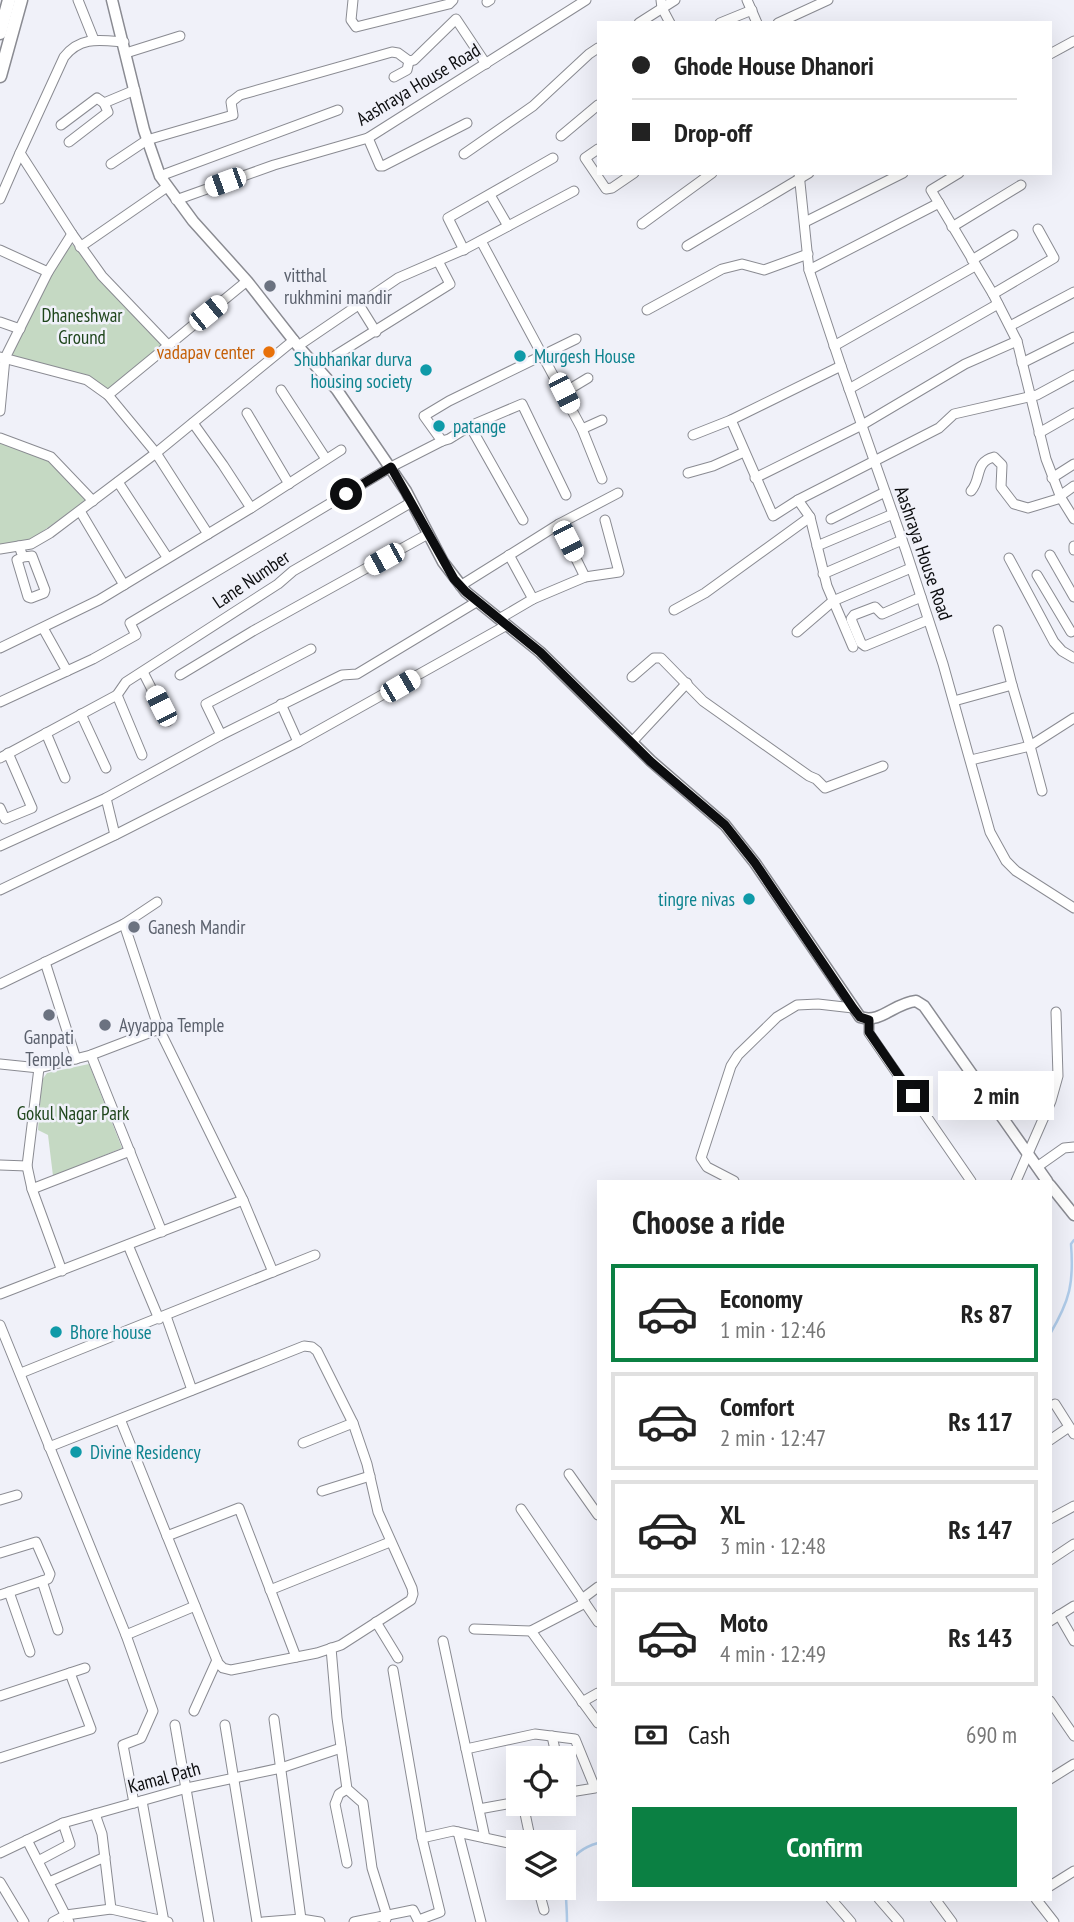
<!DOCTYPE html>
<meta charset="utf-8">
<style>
:root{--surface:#fff;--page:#f6f6f6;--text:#222;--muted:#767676;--line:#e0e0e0;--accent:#0b8043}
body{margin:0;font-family:"PT Sans Narrow",sans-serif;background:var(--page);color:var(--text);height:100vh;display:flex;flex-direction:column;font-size:26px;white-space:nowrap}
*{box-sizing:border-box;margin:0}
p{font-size:23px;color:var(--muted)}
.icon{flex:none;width:38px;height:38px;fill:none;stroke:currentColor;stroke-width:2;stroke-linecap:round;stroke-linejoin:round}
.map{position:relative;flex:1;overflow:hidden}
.panel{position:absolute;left:597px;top:1180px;width:455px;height:721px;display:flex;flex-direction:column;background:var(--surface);border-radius:0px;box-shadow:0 7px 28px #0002}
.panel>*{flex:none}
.banner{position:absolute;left:597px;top:21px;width:455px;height:154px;border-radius:0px;box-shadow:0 7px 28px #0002;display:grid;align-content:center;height:154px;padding:0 35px;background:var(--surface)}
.tools{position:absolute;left:506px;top:1746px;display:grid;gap:14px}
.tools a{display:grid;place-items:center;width:70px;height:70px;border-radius:0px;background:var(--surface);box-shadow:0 7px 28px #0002;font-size:35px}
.end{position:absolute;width:32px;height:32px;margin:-16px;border:9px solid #0c0d0f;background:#fff;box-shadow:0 0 0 4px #fff}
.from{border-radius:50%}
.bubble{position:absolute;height:49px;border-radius:0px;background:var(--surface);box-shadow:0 7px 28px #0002;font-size:23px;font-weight:700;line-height:49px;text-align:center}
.car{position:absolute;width:21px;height:42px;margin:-21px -10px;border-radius:9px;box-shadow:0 0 5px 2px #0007;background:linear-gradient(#fff 24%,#345 0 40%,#fff 0 76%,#345 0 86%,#fff 0)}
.banner b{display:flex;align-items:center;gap:24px;height:66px;font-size:26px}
.banner b+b{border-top:2px solid var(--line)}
.banner i{width:18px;height:18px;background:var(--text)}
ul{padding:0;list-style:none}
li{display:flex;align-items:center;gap:21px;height:98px;margin:0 14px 10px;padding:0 21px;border:4px solid var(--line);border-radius:0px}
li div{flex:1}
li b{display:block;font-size:26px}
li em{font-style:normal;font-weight:700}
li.current{border-color:var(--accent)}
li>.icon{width:63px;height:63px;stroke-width:1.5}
h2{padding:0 35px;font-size:32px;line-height:84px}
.pay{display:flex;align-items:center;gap:18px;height:77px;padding:0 35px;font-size:26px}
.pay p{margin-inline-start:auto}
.primary-button{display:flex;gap:14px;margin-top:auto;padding:14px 35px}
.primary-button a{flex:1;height:80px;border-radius:0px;background:var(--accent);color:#fff;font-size:28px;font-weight:700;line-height:80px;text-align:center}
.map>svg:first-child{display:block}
</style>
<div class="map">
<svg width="1074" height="1922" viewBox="0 0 1074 1922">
<rect width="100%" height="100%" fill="#f0f1f9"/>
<g fill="#c5d9c3">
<path d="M69,241L163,345L108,390L68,372L13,357L12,354Z"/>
<path d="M0,442L48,458L88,499L29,541L0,546Z"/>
<path d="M89,1064L122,1148L53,1176L48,1135L38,1130L42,1080L47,1073Z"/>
</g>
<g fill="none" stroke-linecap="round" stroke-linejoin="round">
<g stroke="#b0ccea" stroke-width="2.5">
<path d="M1050,1334C1070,1300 1074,1283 1071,1244L1074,1240"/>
<path d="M567,1922C567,1886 556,1855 598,1843"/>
</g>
<g stroke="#8a8b92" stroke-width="11">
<g id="minor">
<path d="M78,0L94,40"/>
<path d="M353,0L351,20L356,27L449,4L453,0"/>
<path d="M661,0L662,8L670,23"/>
<path d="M747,0L757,23"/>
<path d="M487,2L490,0"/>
<path d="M639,23L675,0"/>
<path d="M720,23L752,10"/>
<path d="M778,23L828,0"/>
<path d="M124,42C100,40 80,36 64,57L20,153L72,234L102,276L168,345"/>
<path d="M126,53L180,36"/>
<path d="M1050,54L1074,41"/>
<path d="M394,77L407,70L409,61"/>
<path d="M61,125L97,98L104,103"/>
<path d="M561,136L598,105"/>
<path d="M368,138L380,166H383L467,123"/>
<path d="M69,142L108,112L104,103L135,90"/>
<path d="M598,149L585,158L606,189L612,188L634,173"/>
<path d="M464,154L533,106L589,54L598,48"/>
<path d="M111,164L147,140L233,115L231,102L240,95L392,52L398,53L409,61L414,60L456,19L486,64"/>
<path d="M799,173L809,270L841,366L906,551L943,664L990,832L1006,861L1016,871L1074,908"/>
<path d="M959,173L931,190L993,294L1017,341L1046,459L1061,498L1074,519"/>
<path d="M160,176L338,110"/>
<path d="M490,195L508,226"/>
<path d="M0,199L20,153"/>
<path d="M176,200L274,165L368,138L586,0"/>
<path d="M805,222L903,173"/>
<path d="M642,224L712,173"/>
<path d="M952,227L1021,185"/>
<path d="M481,241L582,429L602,479"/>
<path d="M687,246L809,173"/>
<path d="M80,247L167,187"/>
<path d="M0,250L48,272"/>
<path d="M464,250L448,218L553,158"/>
<path d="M972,260L1013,235"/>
<path d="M809,270L939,203"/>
<path d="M993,294L1054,258L1038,229"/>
<path d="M358,303L376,332"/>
<path d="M647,310L722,269L742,264L764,270L808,254"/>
<path d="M0,322L20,329"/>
<path d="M1010,326L1074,292"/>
<path d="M298,346L398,278L465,249L574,191"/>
<path d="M834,346L975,266"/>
<path d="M0,357L87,380L108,395L156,453L208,534"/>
<path d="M1022,363L1074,337"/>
<path d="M317,367L450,284L438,261"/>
<path d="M849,389L998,304"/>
<path d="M281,390L326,459"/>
<path d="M563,393L588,378"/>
<path d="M108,395L247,281"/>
<path d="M0,411L5,358L48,272L72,234"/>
<path d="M247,413L289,484"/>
<path d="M731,420L773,516L798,500L939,428L954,414L1037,395L1074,375"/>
<path d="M193,423L223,465L251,508"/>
<path d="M470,426L523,520"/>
<path d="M582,429L602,420"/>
<path d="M1039,433L1074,413"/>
<path d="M693,435L731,420L841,366"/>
<path d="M0,438L51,457L93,501"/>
<path d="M442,441L424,416L449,401L576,339"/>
<path d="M688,473L713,466L744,452"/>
<path d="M755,478L862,425L965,364L1017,341"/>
<path d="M1052,478L1074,464"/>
<path d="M118,482L167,557"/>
<path d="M971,491C982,479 974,462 994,457L1002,465L1001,487L1014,504L1028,508L1061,498"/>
<path d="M1060,496L1074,486"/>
<path d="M798,500L810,517L827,586L853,647"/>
<path d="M80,511L124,585"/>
<path d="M831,519L885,492"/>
<path d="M559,524L585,577"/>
<path d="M19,546L23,557L17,560L28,597L31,598L44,593L45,590L32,556L23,557"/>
<path d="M817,546L893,514"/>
<path d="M1074,546V550"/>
<path d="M0,549L31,544L50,533L156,453L294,340"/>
<path d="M509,555L533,599"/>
<path d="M1050,555L1074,597"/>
<path d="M1009,558L1054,642L1062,651L1074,658"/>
<path d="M823,574L902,540"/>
<path d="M1037,575L1071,632"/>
<path d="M460,586L559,524L618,493"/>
<path d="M921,597L882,614L875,607L854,615L851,619L861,643L865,646L928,620"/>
<path d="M674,610L705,593L810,517"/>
<path d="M499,619L533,599L585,577L619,572L605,520"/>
<path d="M43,628L67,671"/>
<path d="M797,632L833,601L911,568"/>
<path d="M0,648L99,600L251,508L341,450"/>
<path d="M143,672L168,721"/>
<path d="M180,675L253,631L428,534"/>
<path d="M632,677L654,658H661L703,701L809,776L816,779L825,788L883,766"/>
<path d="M117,695L142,755"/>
<path d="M954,701L1012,685L998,630"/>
<path d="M0,702L93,659L136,635L130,623L391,467L442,441L449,439L470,426L522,404L566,495"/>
<path d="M281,704L298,742"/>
<path d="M81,714L106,768"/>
<path d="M46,733L65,778"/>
<path d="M221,735L206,704L311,649"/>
<path d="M632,742L687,683"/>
<path d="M0,758L117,695L126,682L278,584L293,571L412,502"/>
<path d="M971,760L1030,746L1012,685"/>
<path d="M1042,791L1030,746L1074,718"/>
<path d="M106,798L115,835"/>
<path d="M0,808L5,819L32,808L8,753"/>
<path d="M0,846L106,798L221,735L342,675L357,674L478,601"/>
<path d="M0,890L115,835L298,742L507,625"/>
<path d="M124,924L159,1029L243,1200L273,1272"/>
<path d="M45,962L76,1059"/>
<path d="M0,984L124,924L157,902"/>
<path d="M869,1020V1033L971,1181"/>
<path d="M91,1055L162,1232"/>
<path d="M0,1064L39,1068L91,1055L159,1029"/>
<path d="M39,1068L27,1166L32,1189L62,1271"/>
<path d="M0,1165L27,1166"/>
<path d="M1037,1167L1064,1148L1074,1147"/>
<path d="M734,1181L707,1167L701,1158L731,1066L738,1055L777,1017L797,1005L818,1004L853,1008"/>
<path d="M1016,1181L1051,1101L1058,1076L1056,1012"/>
<path d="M32,1189L130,1151"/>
<path d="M128,1245L159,1319"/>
<path d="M0,1294L243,1200"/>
<path d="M166,1316L192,1390"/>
<path d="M0,1325L126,1635L153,1711L141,1738L123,1745L134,1803"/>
<path d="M21,1373L315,1255"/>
<path d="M1055,1404L1074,1434"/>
<path d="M1050,1440L1069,1427"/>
<path d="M303,1443L353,1423"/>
<path d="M49,1447L304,1346L312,1347L317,1351L353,1423L367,1464L378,1512L412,1588L413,1594L411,1600L341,1645L317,1653L231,1670L223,1668L218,1663L120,1419"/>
<path d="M569,1474L598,1515"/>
<path d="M322,1491L370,1476"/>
<path d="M0,1500L17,1495"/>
<path d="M521,1509L598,1622"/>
<path d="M1050,1519L1074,1506"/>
<path d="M167,1536L239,1508L296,1657"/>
<path d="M0,1553L36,1542L50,1574L48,1579L0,1595"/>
<path d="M1050,1560L1074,1544"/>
<path d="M42,1581L58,1630"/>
<path d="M270,1590L390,1542"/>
<path d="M9,1592L30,1652"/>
<path d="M582,1599L598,1587"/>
<path d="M1059,1615L1074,1641"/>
<path d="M1050,1621L1074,1606"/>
<path d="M376,1622L398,1658"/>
<path d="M474,1629L531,1631L585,1603"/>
<path d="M531,1631L598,1723"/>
<path d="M126,1635L195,1606"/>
<path d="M443,1641L485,1838"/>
<path d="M331,1648L337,1718L347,1789L363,1803L372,1868L387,1916L385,1922"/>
<path d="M393,1670L422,1838L440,1912L419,1920"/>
<path d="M0,1696L85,1668"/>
<path d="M1050,1701L1074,1736"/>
<path d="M582,1702L598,1693"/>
<path d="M194,1711L217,1660"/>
<path d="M274,1719L301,1919"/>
<path d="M175,1725L209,1922"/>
<path d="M225,1725L257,1922"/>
<path d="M552,1736L557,1759"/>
<path d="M466,1749L535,1734L575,1739L595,1788L564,1793"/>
<path d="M0,1758L91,1729L70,1673"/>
<path d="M1050,1779L1074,1764"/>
<path d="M347,1789L339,1794L335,1804L347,1863"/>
<path d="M142,1801L164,1922"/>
<path d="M523,1804L530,1837"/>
<path d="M479,1809L518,1802"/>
<path d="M95,1814L102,1834L111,1909"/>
<path d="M458,1832L481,1922"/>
<path d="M422,1838L453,1831L518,1845"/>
<path d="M27,1840L69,1922"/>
<path d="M0,1853L63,1823L187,1788L281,1768L341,1748"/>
<path d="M38,1861L70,1844L63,1823"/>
<path d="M0,1882L24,1922"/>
<path d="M49,1882L105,1857"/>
<path d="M1050,1886L1074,1871"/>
<path d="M538,1888L544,1910"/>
<path d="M831,1899L851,1922"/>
<path d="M879,1899L899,1922"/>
<path d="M935,1899L952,1922"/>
<path d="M1036,1899L1054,1922"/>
<path d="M53,1922L66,1915L111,1909L168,1922"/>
<path d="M263,1922L301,1919L320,1922"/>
<path d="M354,1922L413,1910L419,1922"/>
</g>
</g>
<g stroke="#8a8b92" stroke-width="13">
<g id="tertiary">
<path d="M112,0L144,130L160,176L193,221L247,281L298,346L337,390L406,491L443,562L466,592L540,652L651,761L725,825L755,863L860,1017C881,1024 894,1003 916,1001L924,1006L1047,1181"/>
<path d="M1050,1185L1074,1215"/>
</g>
</g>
<g stroke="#8a8b92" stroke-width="15">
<g id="secondary">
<path d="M0,33L9,0"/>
<path d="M0,76L21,0"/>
</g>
</g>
<use href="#minor" stroke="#fff" stroke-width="9"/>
<use href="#tertiary" stroke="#fff" stroke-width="10"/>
<use href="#secondary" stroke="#fff" stroke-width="12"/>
</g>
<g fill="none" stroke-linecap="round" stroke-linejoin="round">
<path stroke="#0c0d0f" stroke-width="9" d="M346,494L391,467L454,579L466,592L540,652L650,761L725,825L755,863L853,1008L860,1017L869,1020V1032L913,1096"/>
</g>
<g fill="#6b7280" stroke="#f0f1f9" stroke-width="2.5">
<circle cx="270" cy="286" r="7"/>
<circle cx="134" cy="927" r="7"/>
<circle cx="49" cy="1015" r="7"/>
<circle cx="105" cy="1025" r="7"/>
</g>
<circle fill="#e8710a" stroke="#f0f1f9" stroke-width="2.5" cx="269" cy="352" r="7"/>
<g fill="#0f9aa8" stroke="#f0f1f9" stroke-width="2.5">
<circle cx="520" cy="356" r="7"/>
<circle cx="426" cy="370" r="7"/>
<circle cx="439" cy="426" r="7"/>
<circle cx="749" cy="899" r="7"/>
<circle cx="56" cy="1332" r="7"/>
<circle cx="76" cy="1452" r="7"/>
</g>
<g text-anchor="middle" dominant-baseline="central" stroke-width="5" stroke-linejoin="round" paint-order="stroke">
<g font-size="19" fill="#0c0d0f" stroke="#f0f1f9">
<text transform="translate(418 84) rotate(-31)">Aashraya House Road</text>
<text transform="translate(924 553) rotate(71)">Aashraya House Road</text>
<text transform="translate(251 579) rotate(-34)">Lane Number</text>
<text transform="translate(164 1777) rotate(-15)">Kamal Path</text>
</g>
<g font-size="19" fill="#5b616d" stroke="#f0f1f9" text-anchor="start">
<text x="284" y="275">vitthal<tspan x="284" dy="22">rukhmini mandir</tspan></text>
<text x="148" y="927">Ganesh Mandir</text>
<text x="119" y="1025">Ayyappa Temple</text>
<text x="49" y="1037" text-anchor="middle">Ganpati<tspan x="49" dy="22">Temple</tspan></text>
</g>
<g font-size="19" fill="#1f461c" stroke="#f0f1f9">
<text x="82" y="315">Dhaneshwar<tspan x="82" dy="22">Ground</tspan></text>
<text x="73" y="1113">Gokul Nagar Park</text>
</g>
<g font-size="19" fill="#c56008" stroke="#f0f1f9" text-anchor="end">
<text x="255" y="352">vadapav center</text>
</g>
<g font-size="19" fill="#0d838f" stroke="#f0f1f9" text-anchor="start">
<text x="534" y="356">Murgesh House</text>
<text x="412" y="359" text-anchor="end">Shubhankar durva<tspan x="412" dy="22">housing society</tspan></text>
<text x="453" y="426">patange</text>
<text x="735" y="899" text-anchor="end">tingre nivas</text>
<text x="70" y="1332">Bhore house</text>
<text x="90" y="1452">Divine Residency</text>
</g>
</g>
</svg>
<div class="tools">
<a><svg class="icon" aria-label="locate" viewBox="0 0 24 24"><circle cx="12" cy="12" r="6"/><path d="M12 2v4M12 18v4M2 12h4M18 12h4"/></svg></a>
<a><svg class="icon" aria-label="layers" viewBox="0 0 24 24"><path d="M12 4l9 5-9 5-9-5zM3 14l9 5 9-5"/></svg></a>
</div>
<i class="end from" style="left:346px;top:494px"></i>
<i class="end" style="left:913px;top:1096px"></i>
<div class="bubble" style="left:938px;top:1071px;width:116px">2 min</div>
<i class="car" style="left:225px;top:182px;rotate:250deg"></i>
<i class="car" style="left:208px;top:313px;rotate:51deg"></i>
<i class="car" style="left:564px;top:393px;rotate:153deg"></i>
<i class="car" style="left:568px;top:541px;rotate:153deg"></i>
<i class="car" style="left:384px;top:559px;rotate:241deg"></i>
<i class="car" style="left:400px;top:686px;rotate:60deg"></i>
<i class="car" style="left:161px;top:706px;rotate:333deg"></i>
<div class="banner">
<b><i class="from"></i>Ghode House Dhanori</b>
<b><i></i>Drop-off</b>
</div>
<section class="panel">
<h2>Choose a ride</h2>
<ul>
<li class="current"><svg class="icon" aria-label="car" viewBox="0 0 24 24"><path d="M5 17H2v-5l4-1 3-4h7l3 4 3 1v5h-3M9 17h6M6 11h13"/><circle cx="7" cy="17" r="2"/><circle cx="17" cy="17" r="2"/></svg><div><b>Economy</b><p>1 min · 12:46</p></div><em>Rs 87</em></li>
<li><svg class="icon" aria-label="car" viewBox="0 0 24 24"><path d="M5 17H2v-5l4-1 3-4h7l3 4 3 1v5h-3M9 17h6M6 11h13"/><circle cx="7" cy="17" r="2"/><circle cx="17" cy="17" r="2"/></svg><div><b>Comfort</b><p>2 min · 12:47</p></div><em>Rs 117</em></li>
<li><svg class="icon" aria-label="car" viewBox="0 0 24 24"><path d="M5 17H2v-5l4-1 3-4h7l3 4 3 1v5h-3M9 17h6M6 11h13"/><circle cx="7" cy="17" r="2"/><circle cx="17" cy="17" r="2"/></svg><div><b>XL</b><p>3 min · 12:48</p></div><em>Rs 147</em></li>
<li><svg class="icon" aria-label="car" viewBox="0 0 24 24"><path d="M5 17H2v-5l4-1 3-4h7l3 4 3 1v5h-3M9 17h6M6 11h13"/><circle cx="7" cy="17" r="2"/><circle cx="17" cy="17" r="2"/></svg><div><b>Moto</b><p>4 min · 12:49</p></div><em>Rs 143</em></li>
</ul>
<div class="pay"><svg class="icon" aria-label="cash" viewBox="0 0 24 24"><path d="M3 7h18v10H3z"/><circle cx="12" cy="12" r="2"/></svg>Cash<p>690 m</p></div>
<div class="primary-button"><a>Confirm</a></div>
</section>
</div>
